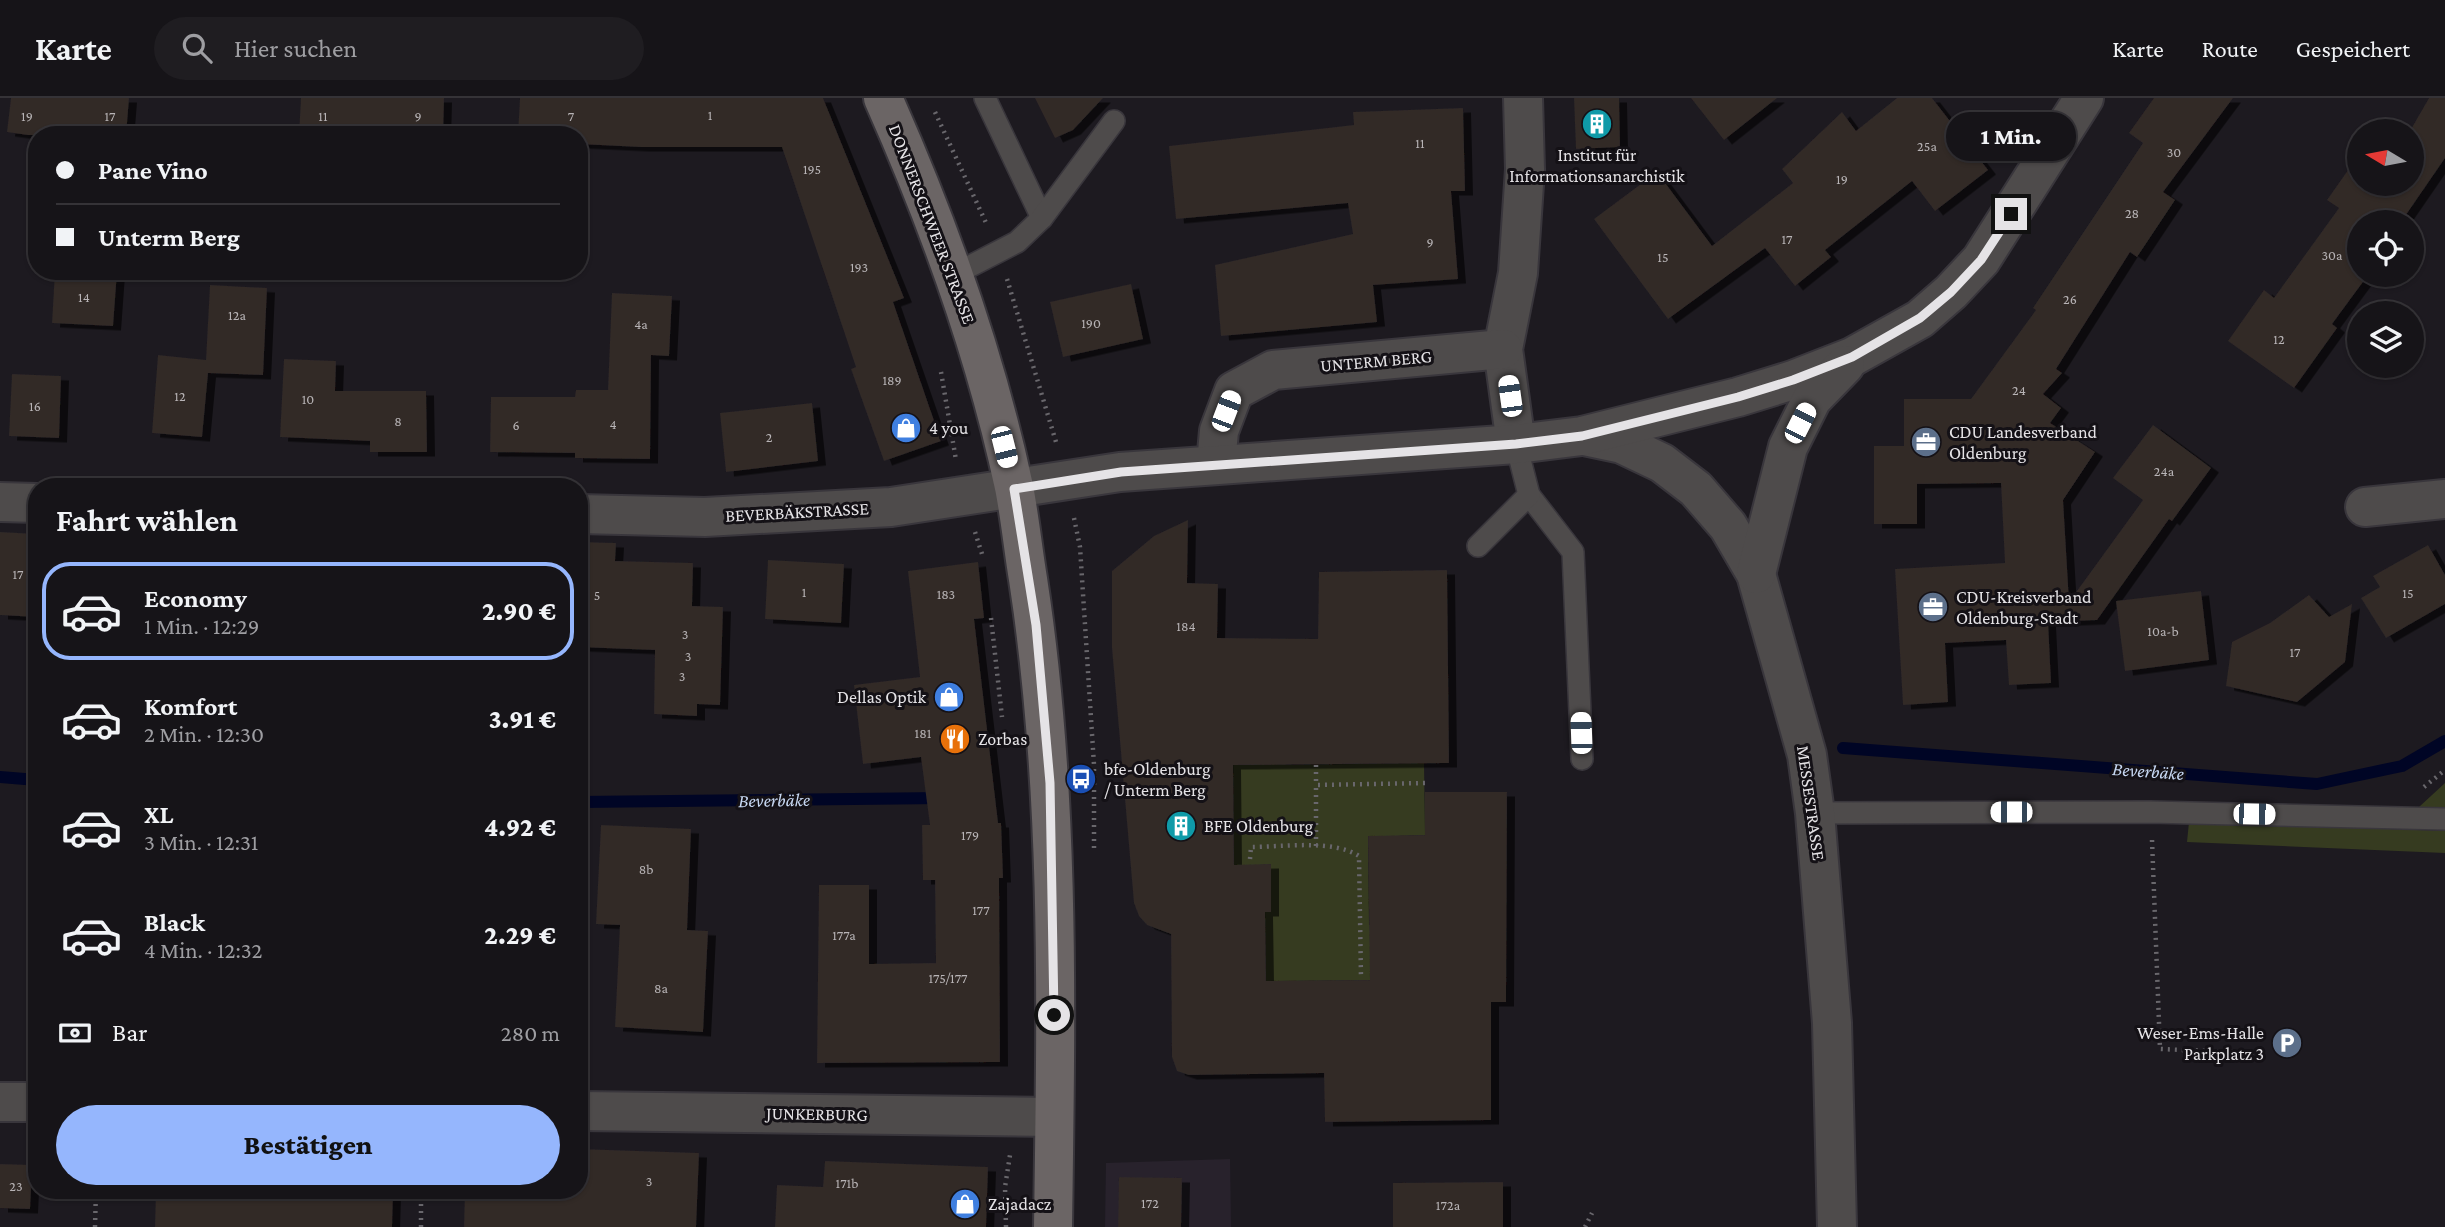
<!DOCTYPE html>
<html lang="de">
<meta charset="utf-8">
<style>
:root{--surface:#161418;--page:#1f1d21;--text:#f1f3f6;--muted:#9e9ea2;--line:#353337;--accent:#95b6fd}
body{margin:0;font-family:"Crimson Pro",serif;background:var(--page);color:var(--text);height:100vh;display:flex;flex-direction:column;font-size:26px;white-space:nowrap}
*{box-sizing:border-box;margin:0}
p{font-size:23px;color:var(--muted)}
.icon{flex:none;width:38px;height:38px;fill:none;stroke:currentColor;stroke-width:2;stroke-linecap:round;stroke-linejoin:round}
.map{position:relative;flex:1;overflow:hidden}
.details{position:absolute;left:28px;top:380px;width:560px;height:721px;display:flex;flex-direction:column;background:var(--surface);border-radius:28px;box-shadow:0 2px 5px #0004,0 0 0 2px var(--line)}
.details>*{flex:none}
.guide{position:absolute;left:28px;top:28px;width:560px;height:154px;border-radius:28px;box-shadow:0 2px 5px #0004,0 0 0 2px var(--line);display:grid;align-content:center;height:154px;padding:0 28px;background:var(--surface)}
.needle{width:46px;rotate:280deg}
.fabs{position:absolute;left:2347px;top:21px;display:grid;gap:14px}
.fabs a{display:grid;place-items:center;width:77px;height:77px;border-radius:50%;background:var(--surface);box-shadow:0 2px 5px #0004,0 0 0 2px var(--line);font-size:35px}
.end{position:absolute;width:32px;height:32px;margin:-16px;border:9px solid #e5e3e6;background:#111;box-shadow:0 0 0 4px #111}
.from{border-radius:50%}
.bubble{position:absolute;height:49px;border-radius:24px;background:var(--surface);box-shadow:0 2px 5px #0004,0 0 0 2px var(--line);font-size:23px;font-weight:800;line-height:49px;text-align:center}
.car{position:absolute;width:21px;height:42px;margin:-21px -10px;border-radius:9px;box-shadow:0 0 5px 2px #0007;background:linear-gradient(#fff 24%,#345 0 40%,#fff 0 76%,#345 0 86%,#fff 0)}
.guide b{display:flex;align-items:center;gap:24px;height:66px;font-size:26px}
.guide b+b{border-top:2px solid var(--line)}
.guide i{width:18px;height:18px;background:var(--text)}
ul{padding:0;list-style:none}
li{display:flex;align-items:center;gap:21px;height:98px;margin:0 14px 10px;padding:0 14px;border:4px solid transparent;border-radius:28px}
li div{flex:1}
li b{display:block;font-size:26px}
li em{font-style:normal;font-weight:800}
li.selected{border-color:var(--accent)}
li>.icon{width:63px;height:63px;stroke-width:1.5}
h2{padding:0 28px;font-size:32px;line-height:84px}
.pay{display:flex;align-items:center;gap:18px;height:77px;padding:0 28px;font-size:26px}
.pay p{margin-inline-start:auto}
.cta{display:flex;gap:14px;margin-top:auto;padding:14px 28px}
.cta a{flex:1;height:80px;border-radius:42px;background:var(--accent);color:#111;font-size:28px;font-weight:800;line-height:80px;text-align:center}
header{display:flex;align-items:center;gap:42px;box-sizing:border-box;height:98px;padding:0 35px;background:var(--surface);border-bottom:2px solid var(--line)}
header strong{font-size:33px}
nav{display:flex;gap:38px;margin-inline-start:auto;font-size:24px}
.search{width:490px;height:63px;background:var(--page);display:flex;align-items:center;gap:18px;box-sizing:border-box;padding:0 24px;border-radius:38px;color:var(--muted);font-size:26px}
.map>svg:first-child{display:block}
</style>
<header>
<strong>Karte</strong>
<div class="search"><svg class="icon" aria-label="search" viewBox="0 0 24 24"><circle cx="10" cy="10" r="6"/><path d="M15 15l6 6"/></svg>Hier suchen</div>
<nav><a>Karte</a><a>Route</a><a>Gespeichert</a></nav>
</header>
<div class="map">
<svg width="2445" height="1129" viewBox="0 0 2445 1129">
<defs>
<filter id="shadow"><feDropShadow dx="8" dy="4.5" stdDeviation="0" flood-color="#0009"/></filter>
</defs>
<rect width="100%" height="100%" fill="#1d1a20"/>
<path fill="#28222c" d="M1230,1061L1231,1129H1105L1106,1065Z"/>
<g fill="#363b20">
<path d="M1233,644L1287,667L1424,665L1425,737L1368,739L1369,827H1427L1404,882L1266,883L1265,814L1271,813V767H1234Z"/>
<path d="M2445,685V709H2419Z"/>
<path d="M2189,724L2445,733V755L2187,744Z"/>
</g>
<g fill="none" stroke-linecap="round" stroke-linejoin="round">
<g stroke="#000525" stroke-width="12">
<path d="M1843,650L2317,686L2402,668L2445,643"/>
<path d="M0,679L37,682"/>
<path d="M579,704L943,700"/>
</g>
</g>
<g fill="#302928" filter="url(#shadow)">
<path d="M11,0H129L126,37H28L7,34Z"/>
<path d="M301,0H444L443,37H299Z"/>
<path d="M520,0H823L904,200L893,204L941,343L884,363L851,271L856,269L782,49H641L579,46V37H518Z"/>
<path d="M1035,0H1103L1073,32L1055,40Z"/>
<path d="M1574,0H1619L1620,49L1576,51Z"/>
<path d="M1691,0H1777L1724,42Z"/>
<path d="M1897,0H1932L1988,72L1935,113L1912,83L1825,152L1831,159L1795,188L1765,150L1668,221L1594,121L1657,74L1712,148L1793,85L1782,71L1842,14L1856,33Z"/>
<path d="M2154,0H2233L2163,94L2175,102L2137,159L2130,154L2056,271L2062,275L2043,296L2061,310L2050,325L2095,354L2063,402L2069,504L2143,402L2113,380L2153,327L2211,370L2172,423L2169,421L2097,522L2048,524L2051,585L2009,587L2006,542L1945,545L1948,604L1903,607L1895,471L2005,465L2001,385L1917,386V426H1874V348H1904V301H1971L2036,212L2033,210L2143,45L2129,35Z"/>
<path d="M2429,0H2445V60L2401,124H2359V177H2368L2332,226L2337,230L2294,290L2228,243L2264,192L2274,200L2339,110L2327,102L2358,58L2359,86H2412L2410,33Z"/>
<path d="M1463,10L1465,93H1451L1458,181L1373,187L1377,224L1221,238L1215,167L1353,136L1348,105L1176,121L1169,48L1354,27L1353,14Z"/>
<path d="M55,173H117L113,228L52,225Z"/>
<path d="M1131,186L1143,241L1063,259L1050,204Z"/>
<path d="M210,187L267,190L263,277L208,275L202,339L152,335L158,257L206,262Z"/>
<path d="M612,195L672,198L669,258L651,257L650,361L575,360V355L490,354L491,299H575L576,292H608Z"/>
<path d="M284,261L336,263L335,293H426L427,354H370V343L280,339Z"/>
<path d="M12,276L61,278L59,340L9,338Z"/>
<path d="M812,305L818,363L726,374L720,315Z"/>
<path d="M1188,422L1187,485L1218,486L1217,540L1318,541L1319,474L1447,472L1449,665L1233,667L1234,767L1271,766V814H1265L1266,883L1370,882L1368,738L1425,737V694H1507L1506,904H1491V1022L1325,1024L1324,975L1189,977L1177,973L1172,959L1171,836L1147,827L1139,818L1134,805L1112,550V473L1154,438Z"/>
<path d="M0,434L37,436V519L0,517Z"/>
<path d="M579,444L616,445L615,463L693,465L692,508L723,509L720,607L697,606V618L654,616L655,552L579,549Z"/>
<path d="M2428,447L2445,477V506L2386,540L2361,500L2380,489L2373,478Z"/>
<path d="M768,462L844,466L841,525L765,521Z"/>
<path d="M978,464L984,520L974,521L998,725H1001L1003,780H999L1000,964L817,965L819,787H869V866L936,865L935,782H923L922,727H930L921,659L863,666L854,587L920,579L908,473Z"/>
<path d="M2201,493L2209,562L2125,573L2116,503Z"/>
<path d="M2309,497L2329,519L2352,506L2345,564L2297,604L2226,588L2232,544L2270,525Z"/>
<path d="M601,727L691,731L687,832L708,833L703,934L615,929L620,827L596,826Z"/>
<path d="M579,1051L699,1055L696,1129H464L465,1092H579Z"/>
<path d="M825,1063L988,1069L986,1129H775L777,1087L823,1089Z"/>
<path d="M0,1066L32,1067L30,1111L0,1110Z"/>
<path d="M1119,1079L1182,1080L1181,1129H1118Z"/>
<path d="M1503,1084V1129H1393V1085Z"/>
<path d="M156,1092H393L392,1129H155Z"/>
</g>
<g fill="none" stroke-linecap="round" stroke-linejoin="round">
<g stroke="#39363c" stroke-width="24">
<g id="lane">
<path d="M985,0L1042,120"/>
<path d="M955,176L1017,144L1042,120L1114,23"/>
<path d="M1529,397L1573,454L1582,661"/>
<path d="M1478,448L1529,397L1516,346"/>
<path d="M1815,715L2150,714L2445,721"/>
</g>
</g>
<g stroke="#39363c" stroke-width="42">
<g id="street">
<path d="M1584,338L1622,346L1662,365L1696,391L1728,428L1756,476L1807,657L1815,715L1832,925L1837,1129"/>
<path d="M1516,346L1503,251L1518,175L1525,71L1523,0"/>
<path d="M1216,366L1219,333L1234,293L1273,272L1503,251"/>
<path d="M0,404L37,405"/>
<path d="M2365,409L2445,401"/>
<path d="M579,416L705,419L891,409L1120,374L1516,346L1582,338L1738,299L1793,282L1852,259L1920,221L1951,194L1981,162L2084,0"/>
<path d="M1756,476L1788,349L1812,301L1845,267"/>
<path d="M0,1004H37"/>
<path d="M579,1013L1054,1019"/>
</g>
</g>
<g stroke="#39363c" stroke-width="42">
<path id="secondary" d="M883,0C939,126 985,254 1014,389C1020,420 1023,451 1028,481C1061,695 1056,913 1053,1129"/>
</g>
<g stroke="#69676c" stroke-width="4.5" stroke-dasharray="2 5" stroke-linecap="butt">
<path d="M935,14L987,127"/>
<path d="M1007,181L1056,344"/>
<path d="M941,274L956,362"/>
<path d="M1074,420L1080,449L1094,667V754"/>
<path d="M975,434L982,456"/>
<path d="M991,520L1002,619"/>
<path d="M1316,667V687"/>
<path d="M2424,689L2445,672"/>
<path d="M2152,742L2160,951L2255,955"/>
<path d="M1316,748V687L1425,685"/>
<path d="M1250,761L1251,749C1282,749 1333,741 1359,758L1361,880"/>
<path d="M95,1129L96,1092"/>
<path d="M421,1129V1092"/>
<path d="M1006,1129L1005,1089L1010,1057"/>
<path d="M1585,1129L1592,1115"/>
</g>
<use href="#lane" stroke="#4e4b4b" stroke-width="21"/>
<use href="#street" stroke="#4e4b4b" stroke-width="38"/>
<use href="#secondary" stroke="#6b6565" stroke-width="38"/>
</g>
<g fill="none" stroke-linecap="round" stroke-linejoin="round">
<path stroke="#e5e3e6" stroke-width="9" d="M1054,917L1050,685L1036,527L1014,391L1121,374L1516,346L1582,338L1738,299L1793,282L1852,259L1920,220L1951,194L1981,162L2011,116"/>
</g>
<defs>
<g id="building-disc" transform="scale(1.575)"><circle r="9.5" fill="#0f9aa8" stroke="#141116"/><path d="M-4-6H4V6H1V3H-1V6H-4ZM-2.5-4.3h1.7v1.8h-1.7ZM.8-4.3h1.7v1.8H.8ZM-2.5-1h1.7V.8h-1.7ZM.8-1h1.7V.8H.8Z" fill="#fff"/></g>
<g id="shop-disc" transform="scale(1.575)"><circle r="9.5" fill="#3f7fe0" stroke="#141116"/><path d="M-5-2.5h2.3a2.7 3.5 0 0 1 5.4 0H5L5.5 6h-11ZM-1.5-2.5h3a1.5 2.3 0 0 0-3 0Z" fill="#fff"/></g>
<g id="office-disc" transform="scale(1.575)"><circle r="9.5" fill="#5c6f8a" stroke="#141116"/><path d="M-6-3h4V-5.5h4V-3h4V5H-6ZM-1-4.5V-3h2v-1.5ZM-6 0V1H6V0Z" fill="#fff"/></g>
<g id="restaurant-disc" transform="scale(1.575)"><circle r="9.5" fill="#e8710a" stroke="#141116"/><path d="M-5-6h1v4h1v-4h1v4h1v-4h1v5L-1.5 .5V6h-2V.5L-5-1ZM5-6V6H3V1.5H1.5Q1.5-4 5-6Z" fill="#fff"/></g>
<g id="bus-disc" transform="scale(1.575)"><circle r="9.5" fill="#1a4fb4" stroke="#141116"/><path d="M-5-6H5V4H4V6H2V4H-2V6H-4V4H-5ZM-3.5-4V0h7V-4ZM-3.5 1.2v1.5H-2V1.2ZM2 1.2v1.5H3.5V1.2Z" fill="#fff"/></g>
<g id="parking-disc" transform="scale(1.575)"><circle r="9.5" fill="#5c6f8a" stroke="#141116"/><path d="M-3.5-5.5H1a3.5 3.5 0 0 1 0 7H-1V5.5H-3.5ZM-1-3.4V-.6H.8a1.4 1.4 0 0 0 0-2.8Z" fill="#fff"/></g>
</defs>
<g fill-rule="evenodd">
<use href="#building-disc" x="1597" y="26"/>
<use href="#shop-disc" x="906" y="330"/>
<use href="#office-disc" x="1926" y="344"/>
<use href="#office-disc" x="1933" y="509"/>
<use href="#shop-disc" x="949" y="599"/>
<use href="#restaurant-disc" x="955" y="641"/>
<use href="#bus-disc" x="1081" y="681"/>
<use href="#building-disc" x="1181" y="728"/>
<use href="#parking-disc" x="2287" y="945"/>
<use href="#shop-disc" x="965" y="1106"/>
</g>
<g text-anchor="middle" dominant-baseline="central" stroke-width="6" stroke-linejoin="round" paint-order="stroke">
<g font-size="14" fill="#b8b4b6">
<text x="710" y="17">1</text>
<text x="27" y="18">19</text>
<text x="110" y="18">17</text>
<text x="323" y="18">11</text>
<text x="418" y="18">9</text>
<text x="571" y="18">7</text>
<text x="1420" y="45">11</text>
<text x="1927" y="48">25a</text>
<text x="2174" y="54">30</text>
<text x="812" y="71">195</text>
<text x="1842" y="81">19</text>
<text x="2132" y="115">28</text>
<text x="1787" y="141">17</text>
<text x="1430" y="144">9</text>
<text x="2332" y="157">30a</text>
<text x="1663" y="159">15</text>
<text x="859" y="169">193</text>
<text x="84" y="199">14</text>
<text x="2070" y="201">26</text>
<text x="237" y="217">12a</text>
<text x="1091" y="225">190</text>
<text x="641" y="226">4a</text>
<text x="2279" y="241">12</text>
<text x="892" y="282">189</text>
<text x="2019" y="292">24</text>
<text x="180" y="298">12</text>
<text x="308" y="301">10</text>
<text x="35" y="308">16</text>
<text x="398" y="323">8</text>
<text x="613" y="326">4</text>
<text x="516" y="327">6</text>
<text x="769" y="339">2</text>
<text x="2164" y="373">24a</text>
<text x="18" y="476">17</text>
<text x="804" y="494">1</text>
<text x="2408" y="495">15</text>
<text x="946" y="496">183</text>
<text x="597" y="497">5</text>
<text x="1186" y="528">184</text>
<text x="2163" y="533">10a-b</text>
<text x="685" y="536">3</text>
<text x="2295" y="554">17</text>
<text x="688" y="558">3</text>
<text x="682" y="578">3</text>
<text x="923" y="635">181</text>
<text x="970" y="737">179</text>
<text x="646" y="771">8b</text>
<text x="981" y="812">177</text>
<text x="844" y="837">177a</text>
<text x="948" y="880">175/177</text>
<text x="661" y="890">8a</text>
<text x="649" y="1083">3</text>
<text x="847" y="1085">171b</text>
<text x="16" y="1088">23</text>
<text x="1150" y="1105">172</text>
<text x="1448" y="1107">172a</text>
</g>
<g font-size="18" fill="#e5e3e6" stroke="#141116" text-anchor="start">
<text x="1597" y="57" text-anchor="middle">Institut für<tspan x="1597" dy="21">Informationsanarchistik</tspan></text>
<text x="929" y="330">4 you</text>
<text x="1949" y="334">CDU Landesverband<tspan x="1949" dy="21">Oldenburg</tspan></text>
<text x="1956" y="499">CDU-Kreisverband<tspan x="1956" dy="21">Oldenburg-Stadt</tspan></text>
<text x="926" y="599" text-anchor="end">Dellas Optik</text>
<text x="978" y="641">Zorbas</text>
<text x="1104" y="671">bfe-Oldenburg<tspan x="1104" dy="21">/ Unterm Berg</tspan></text>
<text x="1204" y="728">BFE Oldenburg</text>
<text x="2264" y="935" text-anchor="end">Weser-Ems-Halle<tspan x="2264" dy="21">Parkplatz 3</tspan></text>
<text x="988" y="1106">Zajadacz</text>
</g>
<g font-size="18" fill="#e5e3e6" stroke="#141116">
<text transform="translate(932 126) rotate(69)">DONNERSCHWEER STRASSE</text>
<text transform="translate(1376 263) rotate(-5)">UNTERM BERG</text>
<text transform="translate(797 414) rotate(-3)">BEVERBÄKSTRASSE</text>
<text transform="translate(1811 705) rotate(82)">MESSESTRASSE</text>
<text transform="translate(817 1016) rotate(1)">JUNKERBURG</text>
</g>
<g font-size="19" font-style="italic" fill="#c7d8f3" stroke="#141116">
<text transform="translate(2148 673) rotate(4)">Beverbäke</text>
<text transform="translate(774 702) rotate(-1)">Beverbäke</text>
</g>
</g>
</svg>
<div class="fabs">
<a><svg class="needle" viewBox="-14 -14 28 28"><path d="M0-13l5 13h-10z" fill="#e53935"/><path d="M0 13l5-13h-10z" fill="#9e9ea2"/></svg></a>
<a><svg class="icon" aria-label="locate" viewBox="0 0 24 24"><circle cx="12" cy="12" r="6"/><path d="M12 2v4M12 18v4M2 12h4M18 12h4"/></svg></a>
<a><svg class="icon" aria-label="layers" viewBox="0 0 24 24"><path d="M12 4l9 5-9 5-9-5zM3 14l9 5 9-5"/></svg></a>
</div>
<i class="end from" style="left:1054px;top:917px"></i>
<i class="end" style="left:2011px;top:116px"></i>
<div class="bubble" style="left:1946px;top:14px;width:130px">1 Min.</div>
<i class="car" style="left:1510px;top:298px;rotate:352deg"></i>
<i class="car" style="left:1226px;top:313px;rotate:21deg"></i>
<i class="car" style="left:1800px;top:325px;rotate:27deg"></i>
<i class="car" style="left:1004px;top:349px;rotate:166deg"></i>
<i class="car" style="left:1581px;top:635px;rotate:358deg"></i>
<i class="car" style="left:2011px;top:714px;rotate:270deg"></i>
<i class="car" style="left:2254px;top:716px;rotate:91deg"></i>
<div class="guide">
<b><i class="from"></i>Pane Vino</b>
<b><i></i>Unterm Berg</b>
</div>
<section class="details">
<h2>Fahrt wählen</h2>
<ul>
<li class="selected"><svg class="icon" aria-label="car" viewBox="0 0 24 24"><path d="M5 17H2v-5l4-1 3-4h7l3 4 3 1v5h-3M9 17h6M6 11h13"/><circle cx="7" cy="17" r="2"/><circle cx="17" cy="17" r="2"/></svg><div><b>Economy</b><p>1 Min. · 12:29</p></div><em>2.90 €</em></li>
<li><svg class="icon" aria-label="car" viewBox="0 0 24 24"><path d="M5 17H2v-5l4-1 3-4h7l3 4 3 1v5h-3M9 17h6M6 11h13"/><circle cx="7" cy="17" r="2"/><circle cx="17" cy="17" r="2"/></svg><div><b>Komfort</b><p>2 Min. · 12:30</p></div><em>3.91 €</em></li>
<li><svg class="icon" aria-label="car" viewBox="0 0 24 24"><path d="M5 17H2v-5l4-1 3-4h7l3 4 3 1v5h-3M9 17h6M6 11h13"/><circle cx="7" cy="17" r="2"/><circle cx="17" cy="17" r="2"/></svg><div><b>XL</b><p>3 Min. · 12:31</p></div><em>4.92 €</em></li>
<li><svg class="icon" aria-label="car" viewBox="0 0 24 24"><path d="M5 17H2v-5l4-1 3-4h7l3 4 3 1v5h-3M9 17h6M6 11h13"/><circle cx="7" cy="17" r="2"/><circle cx="17" cy="17" r="2"/></svg><div><b>Black</b><p>4 Min. · 12:32</p></div><em>2.29 €</em></li>
</ul>
<div class="pay"><svg class="icon" aria-label="cash" viewBox="0 0 24 24"><path d="M3 7h18v10H3z"/><circle cx="12" cy="12" r="2"/></svg>Bar<p>280 m</p></div>
<div class="cta"><a>Bestätigen</a></div>
</section>
</div>
